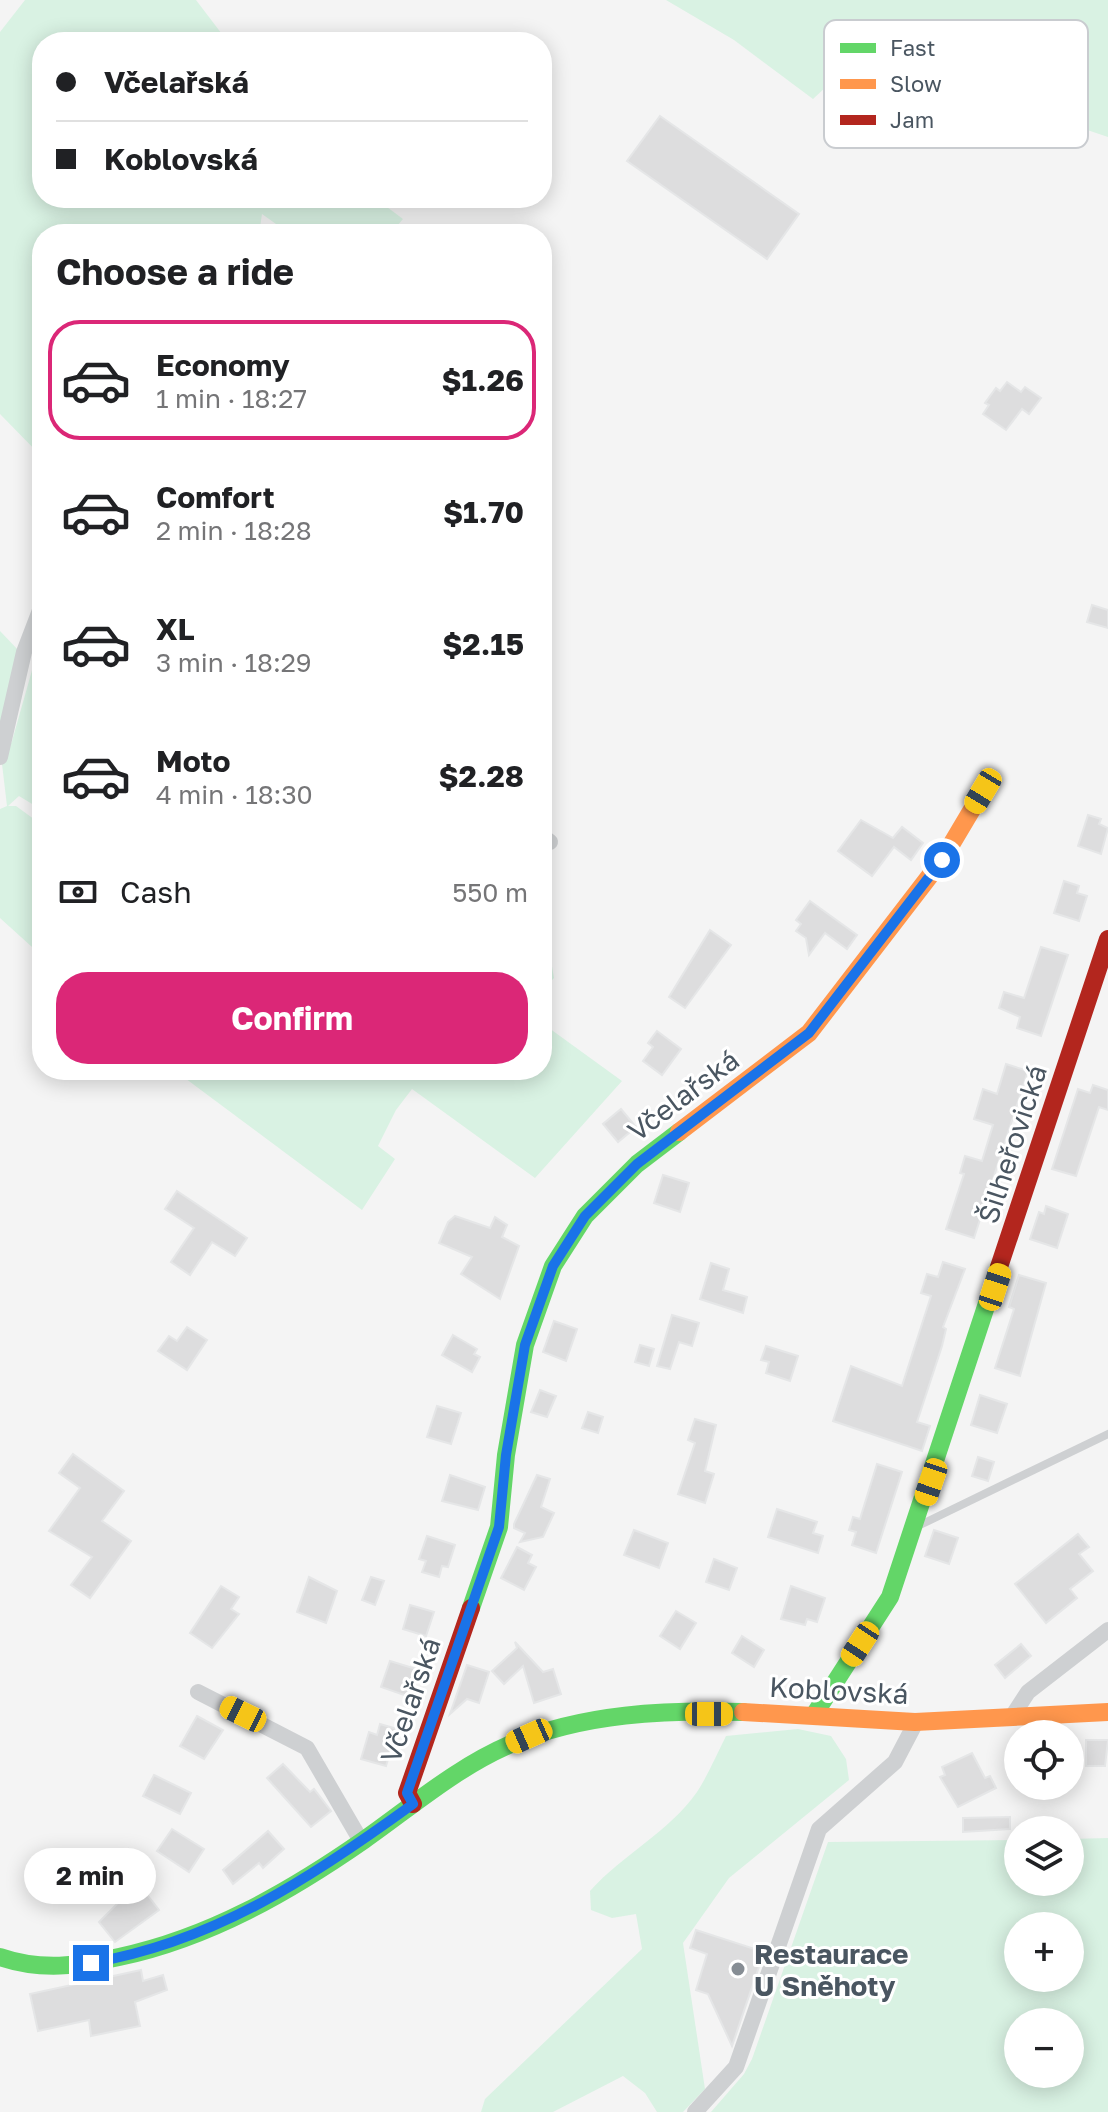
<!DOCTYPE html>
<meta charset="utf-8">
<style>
:root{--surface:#fff;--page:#f6f6f6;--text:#202124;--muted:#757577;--line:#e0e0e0;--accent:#db2777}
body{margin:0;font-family:"Golos Text",sans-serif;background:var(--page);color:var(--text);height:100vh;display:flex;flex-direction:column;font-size:30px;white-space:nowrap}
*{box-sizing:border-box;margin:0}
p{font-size:26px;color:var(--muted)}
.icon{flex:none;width:44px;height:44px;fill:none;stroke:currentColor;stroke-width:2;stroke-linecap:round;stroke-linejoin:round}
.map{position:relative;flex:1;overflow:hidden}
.side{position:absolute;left:32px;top:224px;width:520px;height:856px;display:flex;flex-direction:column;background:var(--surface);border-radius:32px;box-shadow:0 4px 20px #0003}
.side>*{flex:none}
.guide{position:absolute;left:32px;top:32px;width:520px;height:176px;border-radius:32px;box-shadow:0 4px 20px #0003;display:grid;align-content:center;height:176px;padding:0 24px;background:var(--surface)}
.fabs{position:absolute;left:1004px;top:1720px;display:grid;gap:16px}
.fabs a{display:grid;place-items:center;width:80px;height:80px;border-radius:50%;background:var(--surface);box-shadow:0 4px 20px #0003;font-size:40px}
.end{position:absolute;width:36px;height:36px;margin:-18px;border:10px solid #1a73e8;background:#fff;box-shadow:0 0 0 4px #fff}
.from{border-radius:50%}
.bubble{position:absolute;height:56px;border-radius:28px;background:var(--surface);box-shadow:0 4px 20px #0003;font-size:26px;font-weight:700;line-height:56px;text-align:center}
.car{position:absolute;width:24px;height:48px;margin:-24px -12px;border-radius:10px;box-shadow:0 0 6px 2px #0007;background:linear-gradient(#f5c518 24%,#345 0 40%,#f5c518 0 76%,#345 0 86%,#f5c518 0)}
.guide b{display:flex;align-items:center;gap:28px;height:76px;font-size:30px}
.guide b+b{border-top:2px solid var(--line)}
.guide i{width:20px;height:20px;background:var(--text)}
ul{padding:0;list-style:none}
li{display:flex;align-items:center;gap:24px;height:120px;margin:0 16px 12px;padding:0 8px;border:4px solid transparent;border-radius:32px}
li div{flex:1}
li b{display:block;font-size:30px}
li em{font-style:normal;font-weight:700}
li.on{border-color:var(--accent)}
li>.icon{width:72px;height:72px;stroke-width:1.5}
h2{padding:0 24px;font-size:36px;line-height:96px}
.pay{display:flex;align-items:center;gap:20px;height:88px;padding:0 24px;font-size:30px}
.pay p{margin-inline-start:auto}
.cta{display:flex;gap:16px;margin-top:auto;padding:16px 24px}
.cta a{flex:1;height:92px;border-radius:32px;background:var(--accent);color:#fff;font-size:32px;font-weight:700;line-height:92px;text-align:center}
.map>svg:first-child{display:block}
</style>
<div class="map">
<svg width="1108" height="2112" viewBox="0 0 1108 2112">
<rect width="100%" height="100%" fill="#f4f4f4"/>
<g fill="#d9f2e3" fill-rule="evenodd">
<path d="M25,0H196L228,42H42V198H375L403,219L390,234H290L262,214L259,234H42V457L0,414V32Z"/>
<path d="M666,0H1108V137L1016,106L1009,111L930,87L888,68L860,72L828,85L813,99L734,40Z"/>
<path d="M0,631L19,651L0,733Z"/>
<path d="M42,635V810L19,796L8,806H16L42,825V956L0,918V809L7,806L2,764L12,741Z"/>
<path d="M542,928L546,932L554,978L542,991Z"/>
<path d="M542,1023L622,1081L535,1178L412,1089L396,1110L378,1146L395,1159L362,1210L174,1070H542Z"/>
<path d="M798,1729L831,1736L846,1759L849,1780L729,1878L683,1943L705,2089L683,2112H657L645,2093L623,2076L553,2112H481L485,2099L642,1949L636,1914L612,1918L591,1910L590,1891C622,1855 669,1832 697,1792C708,1775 717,1754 726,1736Z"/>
<path d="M1108,1838V2112H711L744,2074L752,2059L828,1842L1018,1840V1882H1070V1839ZM1018,1926H1070V1978H1018ZM1018,2022H1070V2074H1018Z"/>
</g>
<g fill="#ddddde" stroke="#e5e6e7" stroke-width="2">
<path d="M660,116L799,214L767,259L627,161Z"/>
<path d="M1007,382L1021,392L1025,387L1041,398L1029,414L1022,409L1006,430L983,414L989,405L985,403L996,388L1000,391Z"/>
<path d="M1092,605L1108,610V628L1087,622Z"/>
<path d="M1088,815L1101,819L1099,824L1108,828L1101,854L1078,846Z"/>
<path d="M861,820L893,838L902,827L923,843L911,860L894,847L872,876L838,851Z"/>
<path d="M1064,881L1079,886L1077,893L1087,896L1079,921L1054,913Z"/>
<path d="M810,901L857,935L847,949L825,933L809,955L806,938L796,931L801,924L796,920Z"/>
<path d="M710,930L731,945L685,1008L669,997Z"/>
<path d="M1041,947L1068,955L1041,1036L1017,1028L1020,1017L999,1008L1004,992L1024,998Z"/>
<path d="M657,1031L681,1049L662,1075L643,1061L653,1047L648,1043Z"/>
<path d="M1006,1064L1028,1071L974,1238L946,1229L964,1174L960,1173L965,1156L982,1161L993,1125L974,1119L983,1089L997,1094Z"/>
<path d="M1093,1085L1108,1090V1110L1099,1107L1076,1176L1052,1169L1078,1089L1090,1093Z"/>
<path d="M621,1109L636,1127L618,1142L603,1124Z"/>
<path d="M663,1175L689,1183L680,1212L654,1203Z"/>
<path d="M177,1191L247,1238L235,1256L212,1242L190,1275L171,1262L194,1228L165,1209Z"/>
<path d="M1046,1206L1068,1214L1057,1248L1030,1239L1039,1212L1044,1214Z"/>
<path d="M455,1216L490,1228L495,1217L507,1225L502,1237L519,1246L500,1299L461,1274L472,1257L439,1243L448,1222Z"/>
<path d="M943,1262L965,1269L943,1327L946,1329L942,1346L917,1422L930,1426L922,1451L833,1421L851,1366L902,1386L931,1296L921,1293L927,1274L938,1277Z"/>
<path d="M711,1263L729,1269L723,1290L747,1297L743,1313L700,1299Z"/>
<path d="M1019,1275L1046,1283L1020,1376L995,1368L1014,1309L1009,1307Z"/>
<path d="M672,1315L699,1323L692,1346L679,1342L670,1369L657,1366Z"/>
<path d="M554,1321L577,1329L566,1361L543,1352Z"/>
<path d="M187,1327L207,1340L187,1370L158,1351L169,1336L177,1341Z"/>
<path d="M453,1335L477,1349L474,1354L480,1357L472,1372L442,1355Z"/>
<path d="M640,1345L654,1349L649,1366L635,1362Z"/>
<path d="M766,1346L798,1356L790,1381L766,1373L769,1362L761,1360Z"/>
<path d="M540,1390L556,1396L547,1417L531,1412Z"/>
<path d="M980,1395L1007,1404L997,1433L971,1425Z"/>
<path d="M437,1406L461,1413L451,1444L427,1437Z"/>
<path d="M588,1412L603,1417L598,1433L582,1428Z"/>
<path d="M695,1419L716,1425L705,1471L714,1474L705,1503L678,1494L695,1443L688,1440Z"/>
<path d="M73,1454L124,1491L102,1521L131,1541L90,1598L71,1585L92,1557L49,1531L80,1488L59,1473Z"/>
<path d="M978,1457L994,1462L988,1481L972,1476Z"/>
<path d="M877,1464L902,1472L876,1553L852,1545L856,1532L849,1530L853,1517L860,1519Z"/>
<path d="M450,1475L485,1487L478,1510L442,1501Z"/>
<path d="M537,1475L550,1479L541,1507L554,1513L543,1537L520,1542L525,1533L514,1528V1524Z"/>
<path d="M777,1509L817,1522L813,1533L823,1536L818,1553L768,1537Z"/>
<path d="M634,1530L668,1543L659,1568L624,1555Z"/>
<path d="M934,1530L958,1538L949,1564L925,1556Z"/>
<path d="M1078,1534L1089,1547L1079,1554L1093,1571L1070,1589L1077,1598L1046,1623L1015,1584Z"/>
<path d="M427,1536L455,1545L448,1567L442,1566L439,1577L422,1572L426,1561L419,1559Z"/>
<path d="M517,1547L532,1555L528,1563L536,1567L524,1590L501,1578Z"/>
<path d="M714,1559L737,1568L729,1590L706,1582Z"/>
<path d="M309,1577L337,1591L326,1623L297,1612Z"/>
<path d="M371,1577L384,1581L375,1605L362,1600Z"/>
<path d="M221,1586L239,1597L231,1609L239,1614L212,1648L190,1633Z"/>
<path d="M791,1586L825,1598L817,1622L807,1619L805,1625L781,1619Z"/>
<path d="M410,1605L434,1612L426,1636L403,1629Z"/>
<path d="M676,1611L696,1623L680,1649L660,1636Z"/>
<path d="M742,1636L764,1650L754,1667L732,1653Z"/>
<path d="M515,1642L543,1672L553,1669L561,1694L534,1703L523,1666L504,1684L492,1671L517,1648Z"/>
<path d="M1021,1644L1031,1656L1005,1678L995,1665Z"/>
<path d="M390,1661L416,1669L407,1696L381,1687Z"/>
<path d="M467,1665L489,1672L479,1703L467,1699L450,1714Z"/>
<path d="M197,1716L223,1730L204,1759L180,1746Z"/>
<path d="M380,1724L397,1729L386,1766L361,1759L369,1732L377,1735Z"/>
<path d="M1086,1740H1108L1105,1766H1086Z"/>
<path d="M972,1753L985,1778L990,1776L996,1788L958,1807L940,1777L945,1775L942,1767Z"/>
<path d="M283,1764L310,1792L314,1789L331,1811L311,1827L267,1778Z"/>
<path d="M154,1775L191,1793L180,1814L143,1796Z"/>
<path d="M1010,1817V1829L963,1832V1818Z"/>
<path d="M172,1829L204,1849L189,1872L157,1851Z"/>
<path d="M268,1831L284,1849L263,1868L259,1863L233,1884L223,1870Z"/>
<path d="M129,1849L151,1863L138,1883L116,1869Z"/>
<path d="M138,1883L159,1910L115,1942L99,1922Z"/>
<path d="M696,1930L764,1952L732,2046L708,1994L696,1990L707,1954L690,1948Z"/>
<path d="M141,1970L143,1981L163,1975L167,1990L135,2002L140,2026L91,2036L89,2020L38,2031L30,1994Z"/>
</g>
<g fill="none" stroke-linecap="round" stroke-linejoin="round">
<path stroke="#ced0d2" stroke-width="8" d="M920,1525L1108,1434"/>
<g stroke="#ced0d2" stroke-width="16">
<path d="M0,757L24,652L42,605"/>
<path d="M542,836L550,842"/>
<path d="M198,1692L307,1748L361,1841"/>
<path d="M1013,1715L1028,1692L1108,1630"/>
<path d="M695,2112L736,2067L819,1829L895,1762L916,1722"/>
</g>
<g stroke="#63d668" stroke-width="18">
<path d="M471,1608L499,1527L506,1455L525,1345L553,1266L585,1216L637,1164L679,1132"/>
<path d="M814,1715L890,1597L999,1267"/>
<path d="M0,1957C40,1971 79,1966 119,1957C209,1938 289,1892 364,1840C411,1807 457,1767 511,1744C585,1713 664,1710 743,1712"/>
</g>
<g stroke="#ff974d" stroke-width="18">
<path d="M679,1132L809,1033L942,860L983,791"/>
<path d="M743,1712L915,1722L1108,1712"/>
</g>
<g stroke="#b3261e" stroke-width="18">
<path d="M999,1267L1108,939"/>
<path d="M413,1804L407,1793L471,1608"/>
</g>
</g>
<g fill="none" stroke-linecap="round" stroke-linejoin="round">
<path stroke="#1a73e8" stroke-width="10" d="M91,1963C215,1942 314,1876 413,1804L407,1793L499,1527L506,1455L525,1345L553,1266L585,1216L637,1164L809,1033L942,860"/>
</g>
<circle fill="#868d94" stroke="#fff" stroke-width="3" cx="738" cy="1969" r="8"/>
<g text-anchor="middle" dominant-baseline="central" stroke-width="6" stroke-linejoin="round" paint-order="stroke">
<g font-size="28" fill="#4a5661" stroke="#fff">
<text transform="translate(683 1095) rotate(-37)">Včelařská</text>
<text transform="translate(1012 1144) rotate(-72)">Šilheřovická</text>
<text transform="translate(839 1690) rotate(3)">Koblovská</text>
<text transform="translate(410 1700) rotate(-71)">Včelařská</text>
</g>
<g font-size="28" font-weight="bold" fill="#4a5661" stroke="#fff" text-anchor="start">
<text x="754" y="1953">Restaurace<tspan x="754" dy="32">U Sněhoty</tspan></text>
</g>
</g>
<rect x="824" y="20" width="264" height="128" rx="12" fill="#fff" stroke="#c9ccd0" stroke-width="2"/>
<rect x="840" y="43" width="36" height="10" fill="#63d668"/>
<rect x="840" y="79" width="36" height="10" fill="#ff974d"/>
<rect x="840" y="115" width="36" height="10" fill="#b3261e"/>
<g font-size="22" fill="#4a5661">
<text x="890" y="56">Fast</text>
<text x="890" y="92">Slow</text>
<text x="890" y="128">Jam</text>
</g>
</svg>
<div class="fabs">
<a><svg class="icon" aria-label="locate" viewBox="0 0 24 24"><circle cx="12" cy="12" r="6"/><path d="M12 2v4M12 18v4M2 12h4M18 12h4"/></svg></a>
<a><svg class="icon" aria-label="layers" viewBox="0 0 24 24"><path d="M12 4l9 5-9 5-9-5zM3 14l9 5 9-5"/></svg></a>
<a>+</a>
<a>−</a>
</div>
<i class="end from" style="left:942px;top:860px"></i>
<i class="end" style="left:91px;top:1963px"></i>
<div class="bubble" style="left:24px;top:1848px;width:132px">2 min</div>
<i class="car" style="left:983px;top:791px;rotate:211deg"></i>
<i class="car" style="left:995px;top:1287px;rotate:18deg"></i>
<i class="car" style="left:931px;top:1482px;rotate:199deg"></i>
<i class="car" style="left:860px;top:1644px;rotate:213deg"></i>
<i class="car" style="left:243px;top:1714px;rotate:296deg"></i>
<i class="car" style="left:709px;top:1714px;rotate:90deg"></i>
<i class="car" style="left:529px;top:1736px;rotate:246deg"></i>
<div class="guide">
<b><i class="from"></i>Včelařská</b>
<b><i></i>Koblovská</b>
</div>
<section class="side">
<h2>Choose a ride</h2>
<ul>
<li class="on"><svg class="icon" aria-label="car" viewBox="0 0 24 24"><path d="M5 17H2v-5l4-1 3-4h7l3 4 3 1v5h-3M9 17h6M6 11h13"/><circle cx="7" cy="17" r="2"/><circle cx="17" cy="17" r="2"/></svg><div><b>Economy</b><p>1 min · 18:27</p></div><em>$1.26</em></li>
<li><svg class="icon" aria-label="car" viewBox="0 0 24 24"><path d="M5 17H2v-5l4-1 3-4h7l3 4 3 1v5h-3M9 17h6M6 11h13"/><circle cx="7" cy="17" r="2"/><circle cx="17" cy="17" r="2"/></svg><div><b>Comfort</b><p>2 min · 18:28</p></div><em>$1.70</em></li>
<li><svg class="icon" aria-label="car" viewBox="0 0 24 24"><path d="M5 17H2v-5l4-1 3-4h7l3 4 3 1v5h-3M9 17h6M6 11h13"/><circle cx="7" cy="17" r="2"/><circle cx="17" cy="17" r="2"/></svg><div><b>XL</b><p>3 min · 18:29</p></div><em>$2.15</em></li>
<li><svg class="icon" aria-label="car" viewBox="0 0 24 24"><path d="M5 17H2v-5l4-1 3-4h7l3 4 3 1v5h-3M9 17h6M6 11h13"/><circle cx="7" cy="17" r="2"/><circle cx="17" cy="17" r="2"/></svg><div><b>Moto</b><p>4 min · 18:30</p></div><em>$2.28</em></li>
</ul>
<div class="pay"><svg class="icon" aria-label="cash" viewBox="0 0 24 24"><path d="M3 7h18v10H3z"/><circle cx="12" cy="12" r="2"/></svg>Cash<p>550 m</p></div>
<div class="cta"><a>Confirm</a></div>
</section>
</div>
